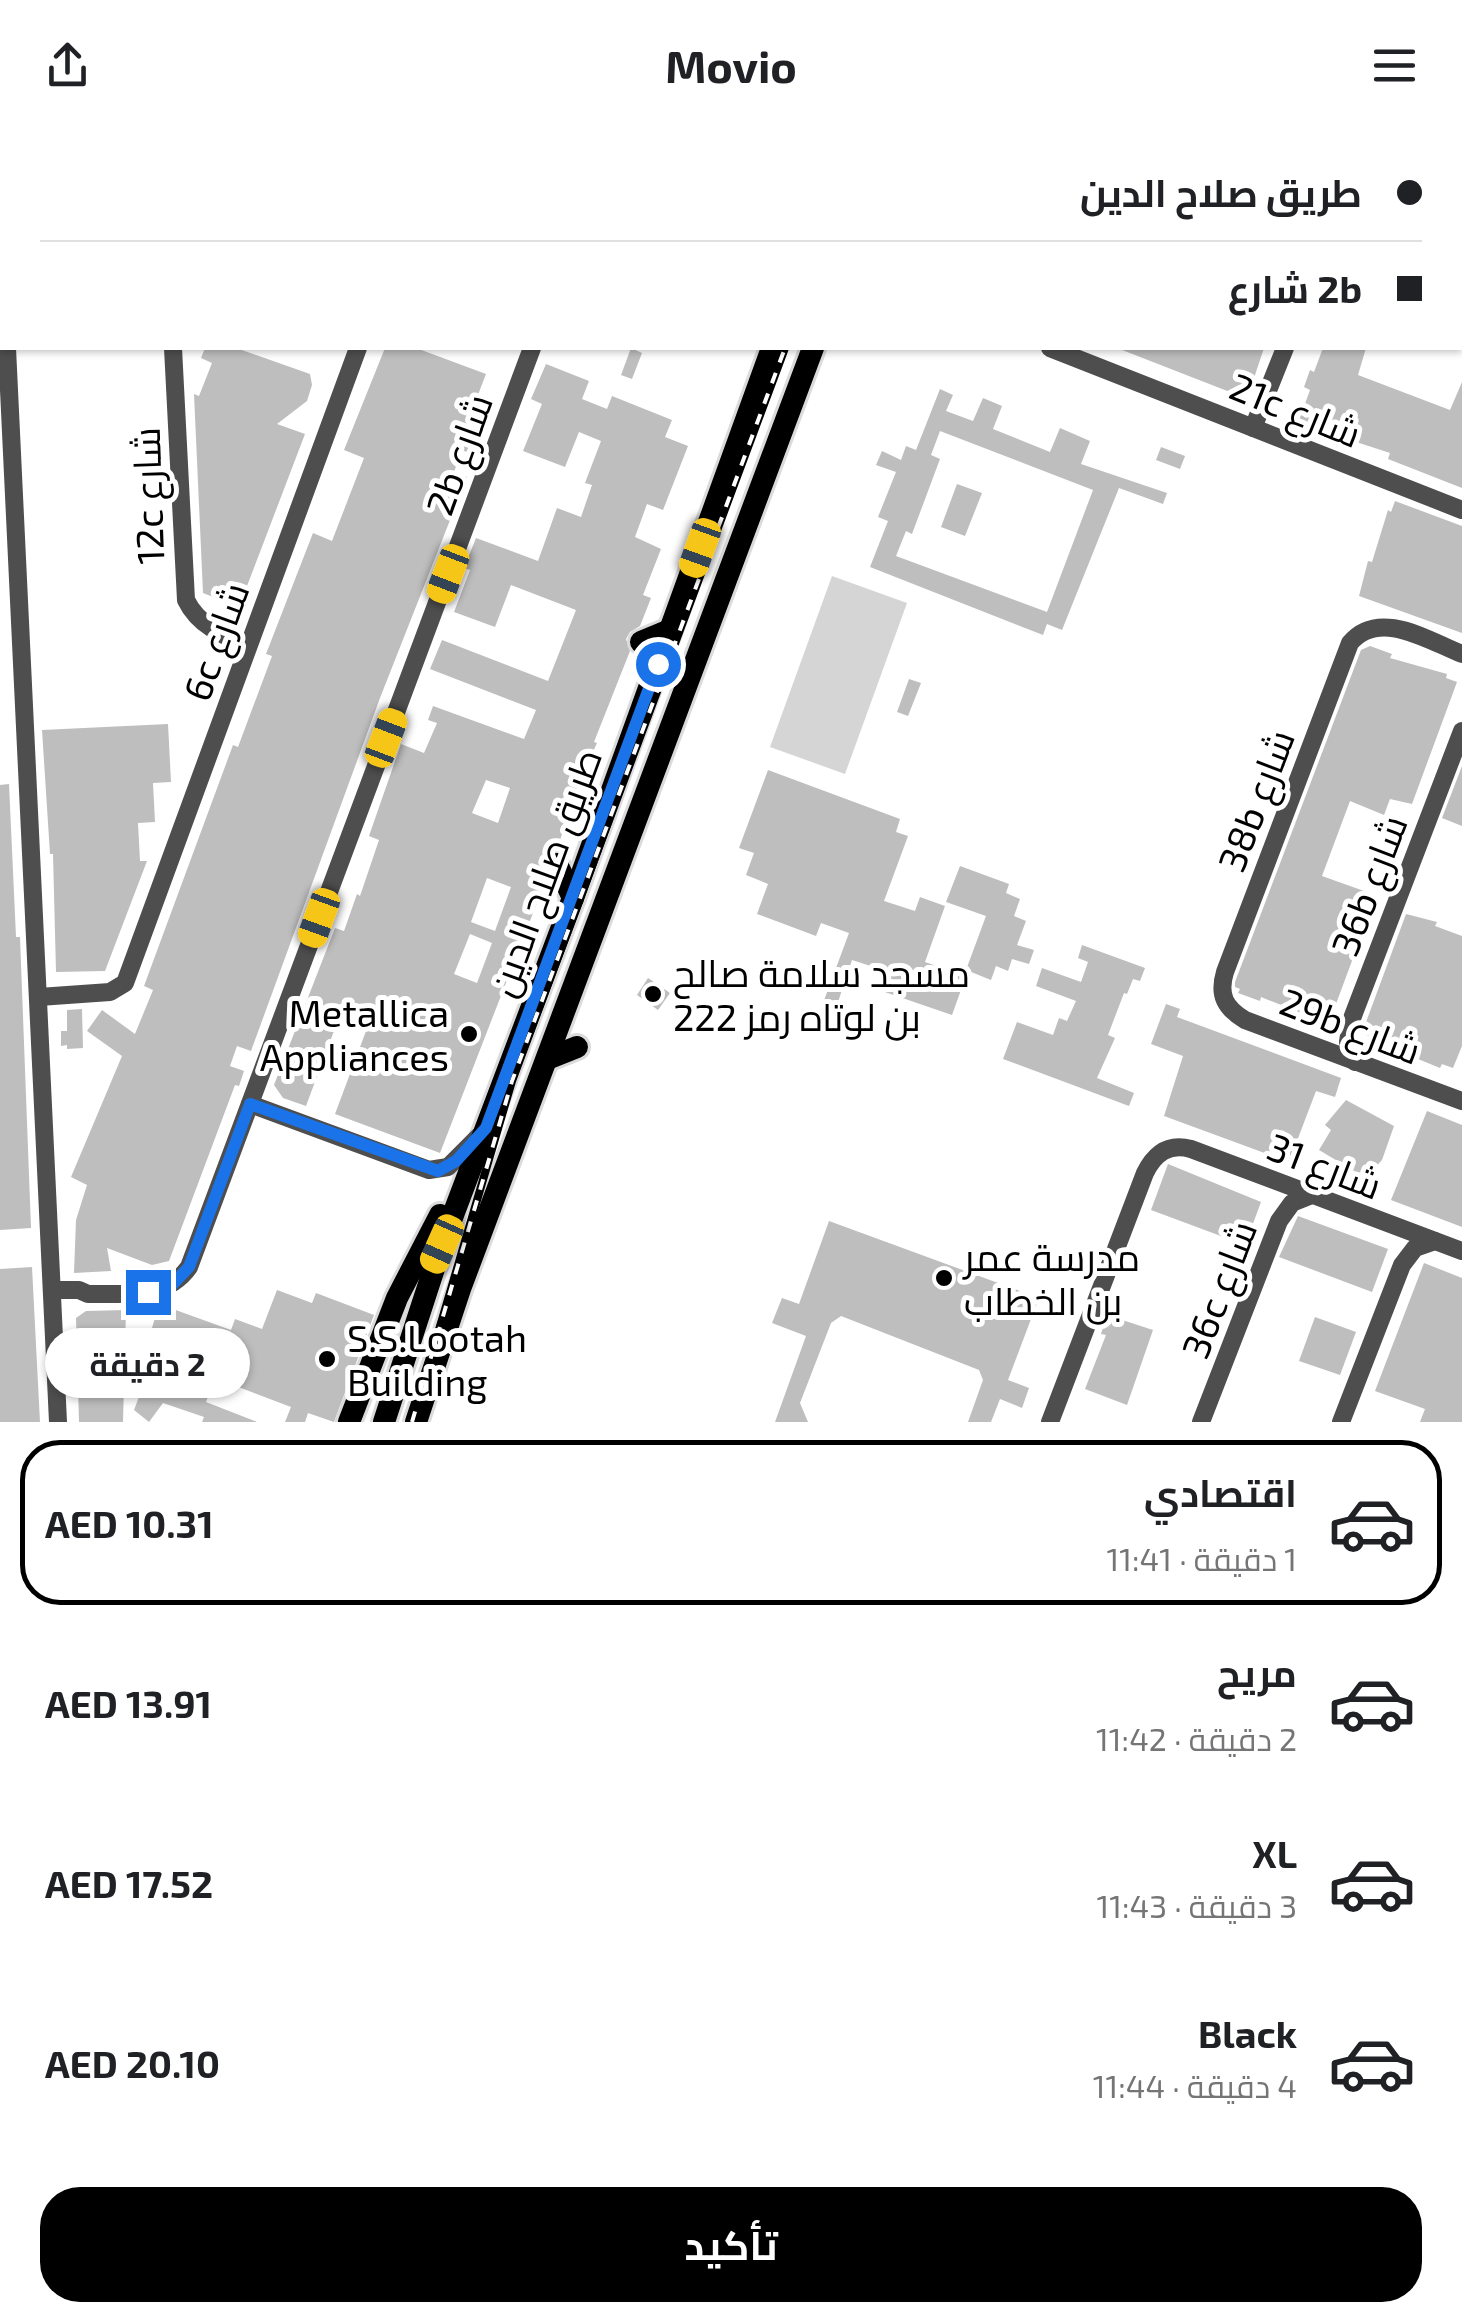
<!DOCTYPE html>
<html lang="ar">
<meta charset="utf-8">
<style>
:root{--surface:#fff;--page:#f2f2f2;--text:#202124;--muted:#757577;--line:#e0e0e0;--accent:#000}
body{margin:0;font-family:"Exo 2",Cairo,sans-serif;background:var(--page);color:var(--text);direction:rtl;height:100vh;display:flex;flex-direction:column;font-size:38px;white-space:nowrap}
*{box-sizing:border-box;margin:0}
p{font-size:32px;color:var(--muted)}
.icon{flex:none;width:55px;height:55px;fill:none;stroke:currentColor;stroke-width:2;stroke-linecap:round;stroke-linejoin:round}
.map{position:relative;height:1292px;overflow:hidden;direction:ltr}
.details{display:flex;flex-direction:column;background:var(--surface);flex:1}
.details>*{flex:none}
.banner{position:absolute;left:0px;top:0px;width:1462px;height:220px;box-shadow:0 2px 8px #0004;direction:rtl;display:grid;align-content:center;height:220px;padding:0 40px;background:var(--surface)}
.end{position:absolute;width:45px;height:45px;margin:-22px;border:12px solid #1a73e8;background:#fff;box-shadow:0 0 0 5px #fff}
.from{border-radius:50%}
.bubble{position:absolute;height:70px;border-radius:35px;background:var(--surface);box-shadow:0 2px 8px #0004;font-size:32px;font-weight:700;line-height:70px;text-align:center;direction:rtl}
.car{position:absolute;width:30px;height:60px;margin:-30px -15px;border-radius:12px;box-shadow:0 0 8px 2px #0007;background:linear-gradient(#f5c518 24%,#345 0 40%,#f5c518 0 76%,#345 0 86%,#f5c518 0)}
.banner b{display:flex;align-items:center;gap:35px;height:95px;font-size:38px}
.banner b+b{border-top:2px solid var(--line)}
.banner i{width:25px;height:25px;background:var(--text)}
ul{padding:18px 0 0;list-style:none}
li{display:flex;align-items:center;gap:30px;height:165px;margin:0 20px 15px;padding:0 20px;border:5px solid transparent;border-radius:40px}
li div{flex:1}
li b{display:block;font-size:38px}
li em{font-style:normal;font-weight:700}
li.active{border-color:var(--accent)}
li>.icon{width:90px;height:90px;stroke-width:1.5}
.primary-button{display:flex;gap:20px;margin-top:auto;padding:20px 40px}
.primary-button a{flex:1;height:115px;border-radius:40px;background:var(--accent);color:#fff;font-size:40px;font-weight:700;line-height:115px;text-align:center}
header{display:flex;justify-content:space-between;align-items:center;height:130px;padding:0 40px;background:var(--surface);font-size:45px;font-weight:700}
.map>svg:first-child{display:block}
</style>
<header><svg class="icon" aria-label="menu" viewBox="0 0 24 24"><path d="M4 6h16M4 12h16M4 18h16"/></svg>Movio<svg class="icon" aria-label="share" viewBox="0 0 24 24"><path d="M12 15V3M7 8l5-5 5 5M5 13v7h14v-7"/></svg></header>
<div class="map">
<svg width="1462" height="1292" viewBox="0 0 1462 1292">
<rect width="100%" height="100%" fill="#fff"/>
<path fill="#d5d5d5" d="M832,446L907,473L845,644L770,617Z"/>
<g fill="#bebebe" fill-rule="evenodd">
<path d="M205,218H236L310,244L312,255L307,271L277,294L305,304L239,477L203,463L194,264L199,266L212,233L201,228Z"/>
<path d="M385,218H416L486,244L469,288L479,292L467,322L462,320L454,342L467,347L380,568L251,921L237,916L230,936L244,941L239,956L235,955L169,1131L152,1135L107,1118L111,1141L74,1143L76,1090L87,1055L71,1047L122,926L87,901L102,880L135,904L153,860L144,856L233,615L238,617L272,526L266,524L313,403L332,411L364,328L344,320Z"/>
<path d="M631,218L642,223L632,249L621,245Z"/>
<path d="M1117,218H1264L1251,257L1235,264Z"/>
<path d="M1323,218H1366L1358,245L1450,280L1462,252V358L1388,329L1390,323L1298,293L1310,260L1304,257L1310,240L1314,242Z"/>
<path d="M546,234L589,251L582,269L607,279L612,266L672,290L665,307L688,316L663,380L647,374L635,407L661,419L643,465L651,468L640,496L630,502L626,509L630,521L594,612L597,613L580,650L557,719L544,726L542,734L547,747L440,1023L335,984L369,893L341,882L306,976L283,968L274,955L335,798L344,801L357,764L360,766L379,710L369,706L401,614L424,623L437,593L428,590L433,576L524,609L536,580L430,539L442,510L548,551L576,480L511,455L495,497L454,482L470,440L464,438L476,408L538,431L557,378L581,387L592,355L585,353L601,311L579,302L565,337L523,321L542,274L531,269ZM486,650L510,658L498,693L472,683ZM487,748L511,757L495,801L471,792ZM470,804L492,813L477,853L454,844Z"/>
<path d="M940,259L953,265L946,281L973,291L983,268L1002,276L993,299L1050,322L1060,298L1090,311L1081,334L1167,363L1163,374L1119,358L1062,500L1047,494L1043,505L870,437L888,391L878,387L896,342L876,335L882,321L901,330L906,316L916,320ZM940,301L1093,360L1047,482L896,426L906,401L912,404L940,329L931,325Z"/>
<path d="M1161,317L1185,326L1180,339L1156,330Z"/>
<path d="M957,354L982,363L965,406L941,397Z"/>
<path d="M1395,371L1462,396V503L1359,466L1368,431L1372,432L1388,380L1391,382Z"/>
<path d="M1370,516L1392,524L1390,528L1447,544L1446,548L1457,552L1412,674L1390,669L1384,685L1350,671L1322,746L1364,761L1362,765L1375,769L1330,890L1318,885L1316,889L1261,867L1260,871L1238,863L1240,859L1235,857V852L1361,520Z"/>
<path d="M909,549L921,553L908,586L897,582Z"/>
<path d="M168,594L171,652L153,653L155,692L138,693L140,731H147L105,841L56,842L53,724H50L42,600Z"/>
<path d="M1462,636V696L1442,688Z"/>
<path d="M768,640L900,689L896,702L908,706L884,771L915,781L920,767L945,776L925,832L966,846L952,885L879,860L886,841L852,830L836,878L823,873L849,803L821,793L816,806L757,784L768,754L746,745L754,723L739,718Z"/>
<path d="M9,654L16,807H20L31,1098L0,1100V655Z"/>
<path d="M960,736L1009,754L1006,763L1020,769L1014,786L1026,791L1017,815L1034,820L1029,834L1012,829L1008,841L996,836L991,850L966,840L986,786L946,772Z"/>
<path d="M1406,784L1437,792L1435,796L1462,806V916L1453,938L1442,934L1440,938L1418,929L1419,926L1413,921L1391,912L1390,916L1362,903Z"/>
<path d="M1082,815L1145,838L1140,851L1133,849L1127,864L1124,863L1108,905L1115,908L1097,948L1134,963L1129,976L1003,929L1017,892L1053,905L1059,888L1067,891L1076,871L1036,856L1042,838L1081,852L1088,832L1078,828Z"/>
<path d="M648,848L670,863L658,880L637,865Z"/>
<path d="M1166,874L1180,879L1177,887L1341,948L1335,967L1316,961L1289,1032L1164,986L1183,926L1151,914Z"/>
<path d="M82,879L83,918L67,919V915L61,916V901H67V880Z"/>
<path d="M1346,970L1394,996L1382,1030L1369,1044L1356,1042L1319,1020L1331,1000L1325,995Z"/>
<path d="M1427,981L1462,995V1097L1391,1070Z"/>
<path d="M1168,1034L1261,1072L1245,1115L1151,1080Z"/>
<path d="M1298,1086L1388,1119L1372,1162L1279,1127Z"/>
<path d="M829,1091L1039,1168L1008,1250L1029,1258L1022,1278L1000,1269L991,1292H968L983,1250L979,1240L841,1186L831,1193L800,1273L808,1292H775L806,1206L772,1193L782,1168L799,1174Z"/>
<path d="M1424,1133L1462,1148V1292H1420L1425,1279L1375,1261Z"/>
<path d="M32,1137L40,1292H0V1139Z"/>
<path d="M277,1160L312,1173L316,1163L374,1185L334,1292L308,1283L305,1292H285L291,1277L215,1248L206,1272L257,1292H202L204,1287L163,1273L149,1292L134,1280L151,1235L142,1232L159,1174L231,1200L235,1189L262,1199Z"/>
<path d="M126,1180L123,1292H79L76,1188L86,1181Z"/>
<path d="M1107,1185L1153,1200L1127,1275L1085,1259L1106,1205L1101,1204Z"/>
<path d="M1315,1187L1356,1202L1340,1245L1299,1231Z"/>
</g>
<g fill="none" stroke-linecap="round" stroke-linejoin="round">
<g stroke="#dbdbdb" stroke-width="28">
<g id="major">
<path d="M865,2L866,0"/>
<path d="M894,2L895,0"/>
<path d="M641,512L670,500"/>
<path d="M557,734L573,768"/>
<path d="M547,929L577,917"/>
<path d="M349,1292L397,1168L440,1085"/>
<path d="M384,1292L442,1114L573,768L772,218"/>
<path d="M416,1292L460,1159L813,218"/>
</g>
</g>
<g stroke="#4e4e4e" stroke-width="18">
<path d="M163,0V2"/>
<path d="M438,2L439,0"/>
<path d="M612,2L613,0"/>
<path d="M1167,2L1169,0"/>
<path d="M0,71L2,122"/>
<path d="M1460,139L1462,140"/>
<path d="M7,218L58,1292"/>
<path d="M173,218L186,470C198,495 223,506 247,515"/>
<path d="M1050,218L1462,380"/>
<path d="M1253,298L1285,218"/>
<path d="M1462,524C1429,511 1379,478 1350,513L1225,842C1218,865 1225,878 1245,890L1462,971"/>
<path d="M39,867L110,862L125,853L358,218"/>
<path d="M1355,932L1348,912L1351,891L1462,601"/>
<path d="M250,974L429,1040L448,1037L479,1006"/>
<path d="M52,1160H79L88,1164C124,1163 166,1170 189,1137L532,218"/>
<path d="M1050,1292L1145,1043C1155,1023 1169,1013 1191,1019L1462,1121"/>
<path d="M1201,1292L1279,1091L1292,1073L1312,1065"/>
<path d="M1341,1292L1402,1135L1415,1118L1435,1111"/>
</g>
<use href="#major" stroke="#000" stroke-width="22"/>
<g stroke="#000" stroke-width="8">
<g id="rail">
<path d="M865,2L866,0"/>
<path d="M412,1292L512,951L785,218"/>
</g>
</g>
<use href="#rail" stroke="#fff" stroke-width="4" stroke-dasharray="11" stroke-linecap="butt"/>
</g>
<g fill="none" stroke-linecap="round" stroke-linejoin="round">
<path stroke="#1a73e8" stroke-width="12" d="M148,1162L172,1155L189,1137L250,974L438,1041L456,1031L486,998L658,534"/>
</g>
<g fill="#000" stroke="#fff" stroke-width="4">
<circle cx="653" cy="864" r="10"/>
<circle cx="469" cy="904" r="10"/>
<circle cx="944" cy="1148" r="10"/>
<circle cx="327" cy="1229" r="10"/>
</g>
<g text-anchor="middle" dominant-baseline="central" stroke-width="10" stroke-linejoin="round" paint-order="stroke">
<g font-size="38" fill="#000" stroke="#fff">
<text transform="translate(1296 279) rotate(22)">21c شارع</text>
<text transform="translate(458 324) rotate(-70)">2b شارع</text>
<text transform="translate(147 366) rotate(-92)">12c شارع</text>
<text transform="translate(215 511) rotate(-70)">6c شارع</text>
<text transform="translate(1255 670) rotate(-69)">38b شارع</text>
<text transform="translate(544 742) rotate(-70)">طريق صلاح الدين</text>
<text transform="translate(1368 755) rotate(-69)">36b شارع</text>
<text transform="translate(1351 895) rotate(21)">29b شارع</text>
<text transform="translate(1325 1035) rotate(21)">شارع 31</text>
<text transform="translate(1218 1159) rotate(-69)">36c شارع</text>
</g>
<g font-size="38" fill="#000" stroke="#fff" text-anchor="start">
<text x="673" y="842">مسجد سلامة صالح<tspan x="673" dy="44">بن لوتاه رمز 222</tspan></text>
<text x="449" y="882" text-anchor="end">Metallica<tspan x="449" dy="44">Appliances</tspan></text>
<text x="964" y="1126">مدرسة عمر<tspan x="964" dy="44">بن الخطاب</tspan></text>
<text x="347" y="1207">S.S.Lootah<tspan x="347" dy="44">Building</tspan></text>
</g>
</g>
</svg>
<i class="end from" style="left:658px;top:534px"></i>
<i class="end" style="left:148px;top:1162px"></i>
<div class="bubble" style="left:45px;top:1198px;width:205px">2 دقيقة</div>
<i class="car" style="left:700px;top:418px;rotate:200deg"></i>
<i class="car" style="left:448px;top:444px;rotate:201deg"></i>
<i class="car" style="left:386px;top:608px;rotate:21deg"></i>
<i class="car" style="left:319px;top:788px;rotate:200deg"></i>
<i class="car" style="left:442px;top:1114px;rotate:204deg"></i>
<div class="banner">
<b><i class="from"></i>طريق صلاح الدين</b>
<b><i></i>2b شارع</b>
</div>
</div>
<section class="details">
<ul>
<li class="active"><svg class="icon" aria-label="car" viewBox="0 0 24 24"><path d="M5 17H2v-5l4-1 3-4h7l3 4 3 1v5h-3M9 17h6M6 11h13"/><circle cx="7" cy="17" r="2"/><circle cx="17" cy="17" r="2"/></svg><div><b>اقتصادي</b><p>1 دقيقة · 11:41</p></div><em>AED 10.31</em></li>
<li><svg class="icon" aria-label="car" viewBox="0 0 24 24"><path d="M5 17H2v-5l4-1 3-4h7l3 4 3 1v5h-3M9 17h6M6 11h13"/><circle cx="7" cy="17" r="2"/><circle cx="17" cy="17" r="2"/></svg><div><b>مريح</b><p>2 دقيقة · 11:42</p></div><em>AED 13.91</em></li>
<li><svg class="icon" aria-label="car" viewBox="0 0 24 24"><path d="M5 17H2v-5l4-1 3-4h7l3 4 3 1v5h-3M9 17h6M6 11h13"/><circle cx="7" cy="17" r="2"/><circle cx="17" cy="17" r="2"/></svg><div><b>XL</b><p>3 دقيقة · 11:43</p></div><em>AED 17.52</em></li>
<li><svg class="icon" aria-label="car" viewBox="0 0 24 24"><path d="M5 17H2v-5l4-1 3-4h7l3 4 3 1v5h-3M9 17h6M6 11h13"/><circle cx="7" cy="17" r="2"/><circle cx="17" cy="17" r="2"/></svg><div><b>Black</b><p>4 دقيقة · 11:44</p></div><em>AED 20.10</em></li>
</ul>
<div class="primary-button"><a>تأكيد</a></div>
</section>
